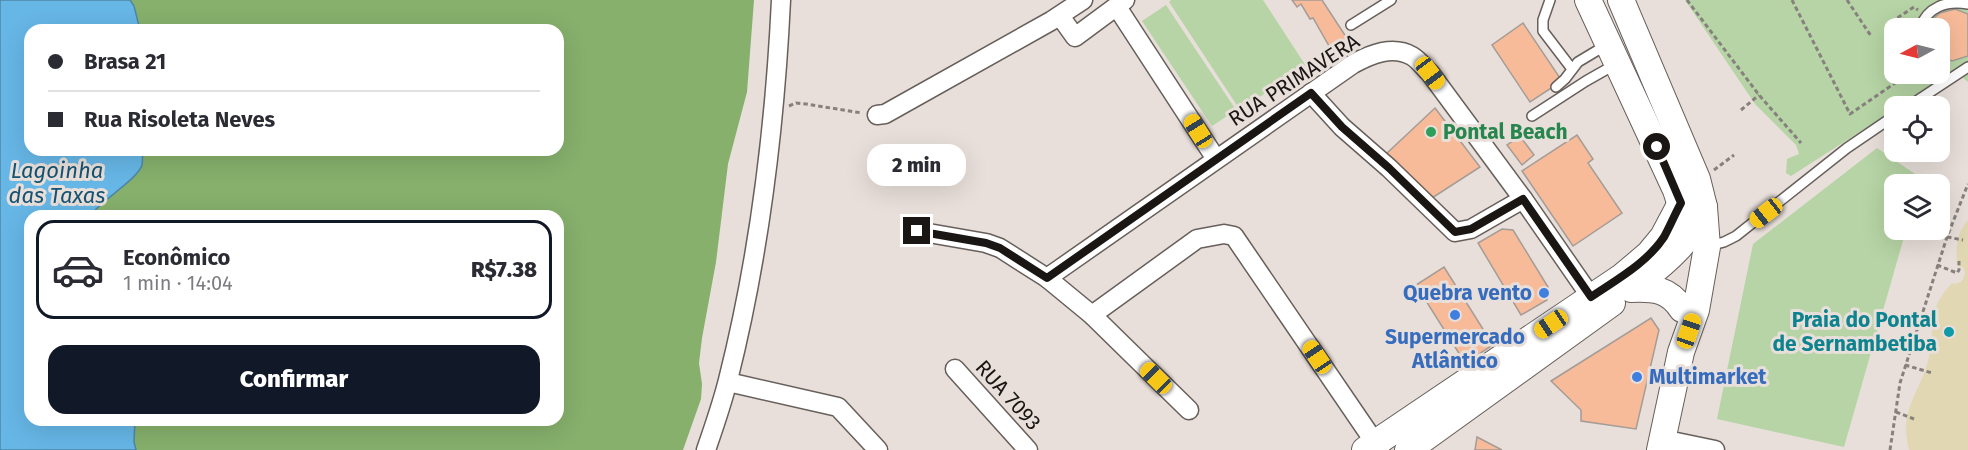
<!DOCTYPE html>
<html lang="pt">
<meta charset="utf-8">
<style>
:root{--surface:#fff;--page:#f2f2f3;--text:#2b2b33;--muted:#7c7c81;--line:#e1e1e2;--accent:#111827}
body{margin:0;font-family:"Fira Sans",sans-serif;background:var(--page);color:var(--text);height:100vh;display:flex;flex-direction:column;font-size:22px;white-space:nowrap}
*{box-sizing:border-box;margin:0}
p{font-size:20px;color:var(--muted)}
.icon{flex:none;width:33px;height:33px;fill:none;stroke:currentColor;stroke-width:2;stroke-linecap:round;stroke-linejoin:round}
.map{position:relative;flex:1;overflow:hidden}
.sheet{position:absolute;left:24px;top:210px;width:540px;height:216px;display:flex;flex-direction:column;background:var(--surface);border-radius:18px;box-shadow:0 6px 24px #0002}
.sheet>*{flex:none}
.banner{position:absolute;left:24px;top:24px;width:540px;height:132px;border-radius:18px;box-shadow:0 6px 24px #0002;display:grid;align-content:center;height:132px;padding:0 24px;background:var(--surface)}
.needle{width:39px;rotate:263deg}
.tools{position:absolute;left:1884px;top:18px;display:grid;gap:12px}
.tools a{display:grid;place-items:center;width:66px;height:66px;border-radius:12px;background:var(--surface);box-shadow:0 6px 24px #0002;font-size:30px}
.end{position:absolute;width:27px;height:27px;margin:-14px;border:8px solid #191614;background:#fff;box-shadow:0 0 0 3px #fff}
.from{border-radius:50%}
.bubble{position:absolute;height:42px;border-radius:18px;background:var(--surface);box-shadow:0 6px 24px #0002;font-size:20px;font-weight:800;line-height:42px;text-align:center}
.car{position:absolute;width:18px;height:36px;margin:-18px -9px;border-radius:8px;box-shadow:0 0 4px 2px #0007;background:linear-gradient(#f5c518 24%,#345 0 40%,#f5c518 0 76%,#345 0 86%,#f5c518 0)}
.banner b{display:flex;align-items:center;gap:21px;height:57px;font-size:22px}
.banner b+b{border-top:2px solid var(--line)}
.banner i{width:15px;height:15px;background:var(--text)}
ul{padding:10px 0 0;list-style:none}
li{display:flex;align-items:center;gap:18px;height:99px;margin:0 12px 9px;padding:0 12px;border:3px solid transparent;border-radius:18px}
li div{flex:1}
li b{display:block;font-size:22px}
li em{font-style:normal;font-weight:800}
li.selected{border-color:var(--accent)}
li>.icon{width:54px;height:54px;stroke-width:1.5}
.action{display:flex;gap:12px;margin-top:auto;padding:12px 24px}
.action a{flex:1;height:69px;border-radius:18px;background:var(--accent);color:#fff;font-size:24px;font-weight:800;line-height:69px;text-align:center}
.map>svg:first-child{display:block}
</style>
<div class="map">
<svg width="1968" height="450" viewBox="0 0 1968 450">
<rect width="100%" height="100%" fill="#e8dfda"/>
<g fill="#b6d4a5" fill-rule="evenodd">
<path d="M1171,0H1263L1306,66L1240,110L1169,2Z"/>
<path d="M1685,0H1968V82L1955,71L1899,106H1894V110L1791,176L1786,173L1787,159L1799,154L1796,145L1755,104ZM1894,28H1940V74H1894Z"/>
<path d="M1166,5L1236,110L1212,126L1142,21Z"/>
<path d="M1877,148L1921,178L1919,184H1894V230H1906L1844,447L1717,419L1753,244Z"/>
</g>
<path fill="#86b06c" d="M130,0H754L747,92L728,164L716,262L702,338L699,363L702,384L701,399L683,450H136L134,442L135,420H558V216H90C100,201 137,180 141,165C143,160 142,155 143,150H558V30H140L134,6Z"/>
<path fill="#e1d7b2" d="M1968,220V450H1909C1899,409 1918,397 1928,361C1937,327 1924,313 1952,283L1955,284L1961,282C1965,276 1966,273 1963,267L1957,266C1956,248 1956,234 1968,220Z"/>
<path fill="#66b6e6" stroke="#4f86a7" stroke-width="1.5" d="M0,0H130L134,6L140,30H30V150H143C142,154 143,160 142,165C137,180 100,201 90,216H30V420H135L134,442L136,450H0Z"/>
<g fill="#f7bb99" stroke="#a49c97" stroke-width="1.5">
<path d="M1292,0H1322L1354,49L1337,60L1313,18L1310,19L1301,4L1297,7Z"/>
<path d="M1955,9L1968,14V56L1952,61L1940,56V28H1929L1934,18L1940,13Z"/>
<path d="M1523,23L1562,81L1530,102L1492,45Z"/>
<path d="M1435,108L1480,167L1432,198L1385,155Z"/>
<path d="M1577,135L1593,159L1588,163L1622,213L1573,246L1522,171Z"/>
<path d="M1520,136L1534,155L1522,165L1507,145Z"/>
<path d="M1502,229L1513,230L1548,287L1547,300L1521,315L1478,243Z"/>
<path d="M1444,267L1493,345L1465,363L1416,285Z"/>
<path d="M1651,318L1659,330L1636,429L1581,421V410L1551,381Z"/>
<path d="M1477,437L1502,450H1475Z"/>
</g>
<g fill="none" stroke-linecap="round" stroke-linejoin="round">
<g stroke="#675f5b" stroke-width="12">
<g id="lane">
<path d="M1550,0L1543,20V31L1572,69"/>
<path d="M1351,25L1391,0"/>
<path d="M1920,28C1927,7 1947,0 1968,4"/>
<path d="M1556,87L1565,79L1578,62L1608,44"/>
<path d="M1909,106L1968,67"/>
<path d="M1532,116L1586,81L1616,64"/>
<path d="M1709,246L1724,242L1736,236L1847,148L1894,116"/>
</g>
</g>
<g stroke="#675f5b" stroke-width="21">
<g id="street">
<path d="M1117,7L1216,159"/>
<path d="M1060,16L1075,37L1125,0"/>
<path d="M1311,93L1342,127L1389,168L1455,232L1471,229L1523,199"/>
<path d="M877,115L885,114L1051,21L1083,0"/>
<path d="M917,231L986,243L1000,248L1047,278L1092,315L1189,410"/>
<path d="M1047,278L1353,64C1371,54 1393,45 1412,56C1419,60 1424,68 1430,73L1523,199L1591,297"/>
<path d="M1092,315L1197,239L1224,234L1234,236L1380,450"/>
<path d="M955,369L1028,450"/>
<path d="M728,382L838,407L878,450"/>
<path d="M1662,439L1715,450"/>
<path d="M706,450C714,427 722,404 728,380C759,257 775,126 781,0"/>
</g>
</g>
<g stroke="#675f5b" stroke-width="28">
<g id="secondary">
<path d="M1588,0L1676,190L1685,218"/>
<path d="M1621,0L1697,179L1704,207L1707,247L1696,310L1681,352L1660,450"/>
<path d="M1641,281C1667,261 1693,239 1704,207"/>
<path d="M1631,289C1654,288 1669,289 1682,309"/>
<path d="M1365,450L1623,276L1649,254L1663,237L1681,203"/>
<path d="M1408,450L1612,303"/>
</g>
</g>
<g stroke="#87817e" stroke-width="3" stroke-dasharray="4.5 3" stroke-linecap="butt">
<path d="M1687,0L1759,95L1801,143"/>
<path d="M1792,0L1850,114L1908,74"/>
<path d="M1847,0L1871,36"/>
<path d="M1895,28L1891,22L1914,7L1918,10"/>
<path d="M789,106L796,103L806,104L862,113"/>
<path d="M1741,110L1759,95"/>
<path d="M1714,170L1734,155"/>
<path d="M1947,237L1963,240"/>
<path d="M1937,265L1957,273L1959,270V261"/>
<path d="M1918,324L1938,327"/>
<path d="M1905,365L1932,373"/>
<path d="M1896,412L1914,419"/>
<path d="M1890,450L1900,383L1947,237L1968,184"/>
</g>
<use href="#lane" stroke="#fff" stroke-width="9"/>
<use href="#street" stroke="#fff" stroke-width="18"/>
<use href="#secondary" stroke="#fff" stroke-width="26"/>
</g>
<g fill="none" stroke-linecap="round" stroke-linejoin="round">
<path stroke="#191614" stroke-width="8" d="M917,231L986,243L1000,248L1047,278L1311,93L1342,127L1389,168L1455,232L1471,229L1523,199L1591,297C1616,280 1647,263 1664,237C1670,226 1675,214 1681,203L1657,147"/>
</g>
<circle fill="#2e9e5b" stroke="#e8dfda" stroke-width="2" cx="1431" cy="132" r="6"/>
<g fill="#3f7fe0" stroke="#e8dfda" stroke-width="2">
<circle cx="1544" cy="293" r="6"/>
<circle cx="1455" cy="315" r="6"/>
<circle cx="1637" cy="377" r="6"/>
</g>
<circle fill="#0f9aa8" stroke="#e8dfda" stroke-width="2" cx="1949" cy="332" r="6"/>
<g text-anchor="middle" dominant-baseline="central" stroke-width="6" stroke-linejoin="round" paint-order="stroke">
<g font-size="21" fill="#191614" stroke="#e8dfda">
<text transform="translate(1294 80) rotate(-33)">RUA PRIMAVERA</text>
<text transform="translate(1008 395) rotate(48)">RUA 7093</text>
</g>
<g font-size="21" font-weight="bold" fill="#27864d" stroke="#e8dfda" text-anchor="start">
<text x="1443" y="132">Pontal Beach</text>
</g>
<g font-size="21" font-weight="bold" fill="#366cbe" stroke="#e8dfda" text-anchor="end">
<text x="1532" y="293">Quebra vento</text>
<text x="1455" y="337" text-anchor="middle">Supermercado<tspan x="1455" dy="24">Atlântico</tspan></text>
<text x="1649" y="377" text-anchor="start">Multimarket</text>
</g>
<g font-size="21" font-weight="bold" fill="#0d838f" stroke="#e8dfda" text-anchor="end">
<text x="1937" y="320">Praia do Pontal<tspan x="1937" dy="24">de Sernambetiba</tspan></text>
</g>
<g font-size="22" font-style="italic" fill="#145373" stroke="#e8dfda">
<text x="57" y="170">Lagoinha<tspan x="57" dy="25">das Taxas</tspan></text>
</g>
</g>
</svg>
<div class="tools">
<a><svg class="needle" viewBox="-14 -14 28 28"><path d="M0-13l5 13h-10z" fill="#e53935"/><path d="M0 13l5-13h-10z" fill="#7c7c81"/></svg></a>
<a><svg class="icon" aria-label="locate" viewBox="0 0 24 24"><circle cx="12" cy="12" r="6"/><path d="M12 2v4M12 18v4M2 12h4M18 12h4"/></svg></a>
<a><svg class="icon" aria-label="layers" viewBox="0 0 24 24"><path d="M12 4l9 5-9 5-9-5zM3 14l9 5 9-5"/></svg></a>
</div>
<i class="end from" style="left:1657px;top:147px"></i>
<i class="end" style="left:917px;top:231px"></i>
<div class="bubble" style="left:867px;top:144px;width:99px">2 min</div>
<i class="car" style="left:1430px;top:73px;rotate:143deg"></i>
<i class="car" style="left:1198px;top:131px;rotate:328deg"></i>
<i class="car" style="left:1766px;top:213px;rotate:232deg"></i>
<i class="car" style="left:1551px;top:324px;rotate:236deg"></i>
<i class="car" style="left:1689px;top:331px;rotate:19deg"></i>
<i class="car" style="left:1317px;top:357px;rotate:326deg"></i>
<i class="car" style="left:1156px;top:378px;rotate:315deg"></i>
<div class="banner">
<b><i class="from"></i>Brasa 21</b>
<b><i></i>Rua Risoleta Neves</b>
</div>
<section class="sheet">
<ul>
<li class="selected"><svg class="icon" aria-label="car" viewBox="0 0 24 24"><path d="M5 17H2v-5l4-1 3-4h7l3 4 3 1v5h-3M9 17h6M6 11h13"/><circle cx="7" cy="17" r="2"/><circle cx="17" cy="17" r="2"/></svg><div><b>Econômico</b><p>1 min · 14:04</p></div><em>R$7.38</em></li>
</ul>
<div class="action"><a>Confirmar</a></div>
</section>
</div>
